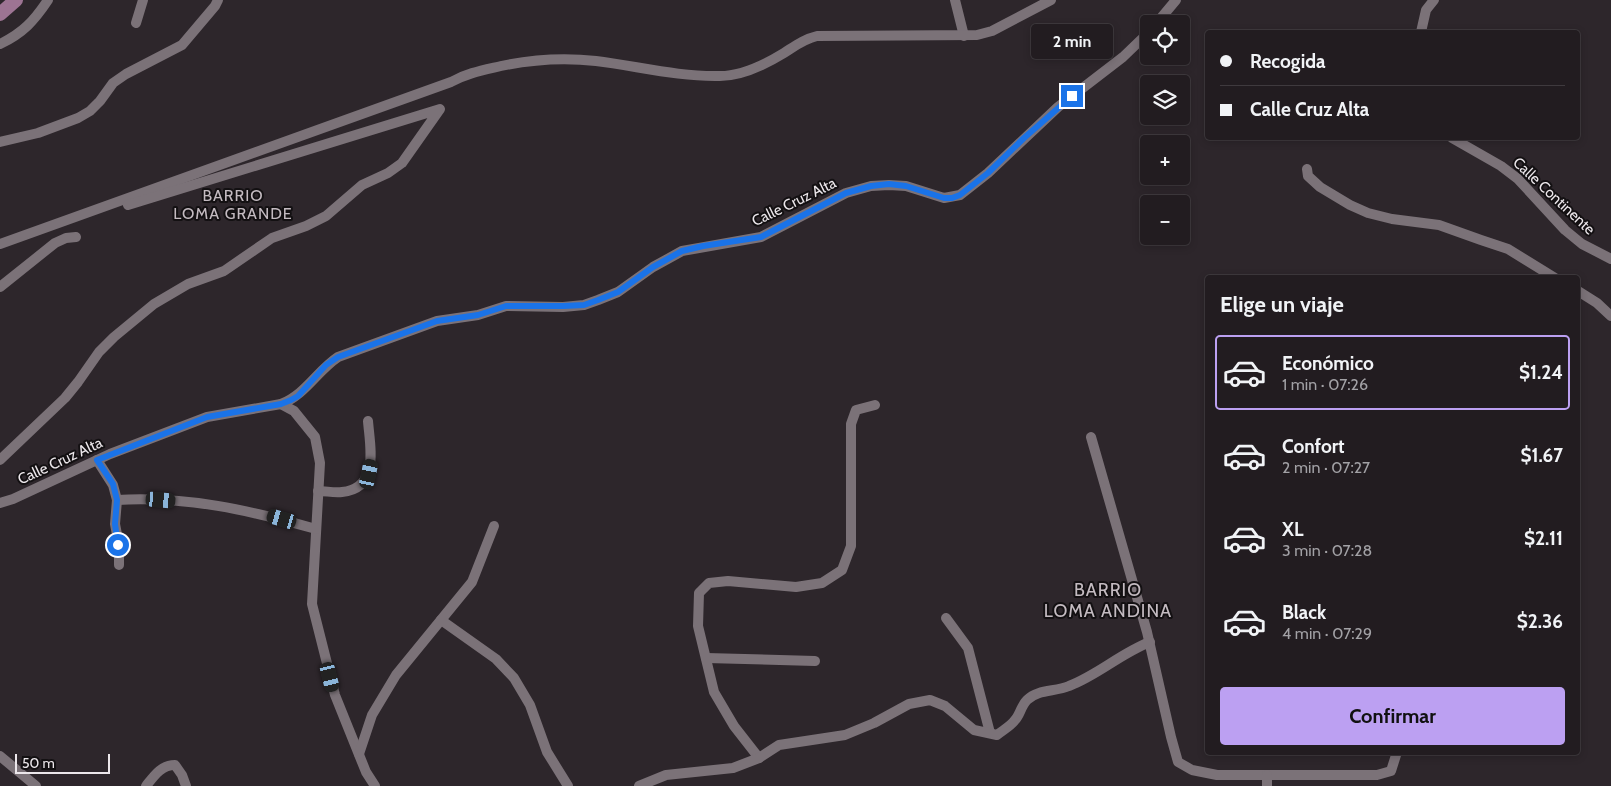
<!DOCTYPE html>
<html lang="es">
<meta charset="utf-8">
<style>
:root{--surface:#221c20;--page:#2a2529;--text:#f1f3f6;--muted:#a2a1a5;--line:#3f3a3e;--accent:#bca0f2}
body{margin:0;font-family:Cabin,sans-serif;background:var(--page);color:var(--text);height:100vh;display:flex;flex-direction:column;font-size:19px;white-space:nowrap}
*{box-sizing:border-box;margin:0}
p{font-size:16px;color:var(--muted)}
.icon{flex:none;width:28px;height:28px;fill:none;stroke:currentColor;stroke-width:2;stroke-linecap:round;stroke-linejoin:round}
.map{position:relative;flex:1;overflow:hidden}
.drawer{position:absolute;left:1205px;top:275px;width:375px;height:480px;display:flex;flex-direction:column;background:var(--surface);border-radius:5px;box-shadow:0 2px 8px #0003,0 0 0 1px var(--line)}
.drawer>*{flex:none}
.top-card{position:absolute;left:1205px;top:30px;width:375px;height:110px;border-radius:5px;box-shadow:0 2px 8px #0003,0 0 0 1px var(--line);display:grid;align-content:center;height:110px;padding:0 15px;background:var(--surface)}
.fabs{position:absolute;left:1140px;top:15px;display:grid;gap:10px}
.fabs a{display:grid;place-items:center;width:50px;height:50px;border-radius:5px;background:var(--surface);box-shadow:0 2px 8px #0003,0 0 0 1px var(--line);font-size:25px}
.scale{position:absolute;left:15px;bottom:12px;width:95px;box-sizing:border-box;padding-left:5px;border:2px solid #ece7eb;border-top:0;font-size:14px;line-height:18px;white-space:nowrap;color:#ece7eb;-webkit-text-stroke:4px #131012;paint-order:stroke}
.end{position:absolute;width:22px;height:22px;margin:-11px;border:6px solid #1a73e8;background:#fff;box-shadow:0 0 0 2px #fff}
.from{border-radius:50%}
.bubble{position:absolute;height:35px;border-radius:5px;background:var(--surface);box-shadow:0 2px 8px #0003,0 0 0 1px var(--line);font-size:16px;font-weight:700;line-height:35px;text-align:center}
.car{position:absolute;width:15px;height:30px;margin:-15px -8px;border-radius:6px;box-shadow:0 0 4px 1px #0007;background:linear-gradient(#222 24%,#8ab4d8 0 40%,#222 0 76%,#8ab4d8 0 86%,#222 0)}
.top-card b{display:flex;align-items:center;gap:18px;height:48px;font-size:19px}
.top-card b+b{border-top:1px solid var(--line)}
.top-card i{width:12px;height:12px;background:var(--text)}
ul{padding:0;list-style:none}
li{display:flex;align-items:center;gap:15px;height:75px;margin:0 10px 8px;padding:0 5px;border:2px solid transparent;border-radius:5px}
li div{flex:1}
li b{display:block;font-size:19px}
li em{font-style:normal;font-weight:700}
li.current{border-color:var(--accent)}
li>.icon{width:45px;height:45px;stroke-width:1.5}
h2{padding:0 15px;font-size:22px;line-height:60px}
.cta{display:flex;gap:10px;margin-top:auto;padding:10px 15px}
.cta a{flex:1;height:58px;border-radius:5px;background:var(--accent);color:#111;font-size:20px;font-weight:700;line-height:58px;text-align:center}
.map>svg:first-child{display:block}
</style>
<div class="map">
<svg width="1611" height="786" viewBox="0 0 1611 786">
<rect width="100%" height="100%" fill="#2d262b"/>
<g fill="none" stroke-linecap="round" stroke-linejoin="round">
<g stroke="#7b7278" stroke-width="10">
<path d="M955,0L964,36"/>
<path d="M136,23L143,0"/>
<path d="M1156,24L1176,0"/>
<path d="M1421,32L1426,10L1434,0"/>
<path d="M0,44C23,33 34,21 48,0"/>
<path d="M1452,138L1501,166L1518,179L1565,230L1582,244L1611,259"/>
<path d="M0,142L38,133L78,118L90,111L100,101L113,83L126,74L182,45L215,6L218,0"/>
<path d="M1307,169L1308,176L1320,187L1350,205L1368,213L1392,219L1439,225L1481,240L1508,249L1555,278"/>
<path d="M0,244L451,82C467,73 484,70 501,66C534,59 562,57 596,61C637,66 678,77 720,76C741,76 766,64 784,53C795,46 804,39 817,36L977,35L992,31L1051,0"/>
<path d="M0,287L55,243L66,238L76,237"/>
<path d="M1578,291L1597,303L1611,316"/>
<path d="M281,404L294,411L315,437L320,463L312,604L335,695L366,772L375,786"/>
<path d="M1091,437L1147,632L1171,737L1178,762L1192,770L1217,775H1377L1391,771L1397,752"/>
<path d="M0,460L65,398L78,382L99,352L114,337L154,304L188,284L224,271L272,238L306,226L326,216L362,185L388,173L402,163L440,109L128,205"/>
<path d="M97,460L113,485L117,500L115,524L119,545V565"/>
<path d="M318,491C326,491 334,493 342,492C380,488 370,447 368,421"/>
<path d="M117,500C187,496 249,510 316,529"/>
<path d="M0,503L13,499L110,454L207,417L281,404C305,395 317,371 338,357L437,321L478,315L506,306L563,307L584,305L598,300L618,292L653,267L682,251L761,237L846,193L871,186L889,185L906,186L944,198L960,195L988,173L1058,107L1123,57L1149,32"/>
<path d="M946,618L968,648L990,733"/>
<path d="M441,620L496,659L514,678L530,705L547,752L568,786"/>
<path d="M706,658L815,661"/>
<path d="M359,754L372,715L396,675L472,582L494,526"/>
<path d="M0,756L36,786"/>
<path d="M759,758L734,726L714,692L698,626L699,593L709,583L728,581L796,587L822,583L842,570L851,546V424L856,410L875,405"/>
<path d="M146,786C154,776 161,765 175,765L182,775L186,786"/>
<path d="M639,786L666,775L733,768L759,758L779,745L845,735L874,723L909,704L930,700L945,706L974,730L997,735C1003,730 1011,726 1015,720C1020,715 1021,706 1027,700C1038,689 1055,692 1069,686C1098,675 1121,653 1150,642"/>
<path d="M1267,786V775"/>
</g>
<path stroke="#9d7493" stroke-width="14" d="M0,14L16,0"/>
</g>
<g fill="none" stroke-linecap="round" stroke-linejoin="round">
<path stroke="#1a73e8" stroke-width="6" d="M118,545L115,524L117,500L113,484L97,460L207,417L281,404L291,400L298,396L326,365L338,357L437,321L478,315L506,306H563L584,305L598,300L618,292L653,267L682,251L703,246L761,237L846,193L871,186L889,184L906,186L944,198H952L960,195L988,173L1024,138L1072,96"/>
</g>
<g text-anchor="middle" dominant-baseline="central" stroke-width="4" stroke-linejoin="round" paint-order="stroke">
<g font-size="15" fill="#ece7eb" stroke="#131012">
<text transform="translate(1554 196) rotate(43)">Calle Continente</text>
<text transform="translate(794 202) rotate(-26)">Calle Cruz Alta</text>
<text transform="translate(60 461) rotate(-25)">Calle Cruz Alta</text>
</g>
<g font-size="16" letter-spacing="1" fill="#c4bbc1" stroke="#131012">
<text x="233" y="195">BARRIO<tspan x="233" dy="18">LOMA GRANDE</tspan></text>
</g>
<g font-size="18" letter-spacing="1" fill="#c4bbc1" stroke="#131012">
<text x="1108" y="590">BARRIO<tspan x="1108" dy="21">LOMA ANDINA</tspan></text>
</g>
</g>
</svg>
<div class="fabs">
<a><svg class="icon" aria-label="locate" viewBox="0 0 24 24"><circle cx="12" cy="12" r="6"/><path d="M12 2v4M12 18v4M2 12h4M18 12h4"/></svg></a>
<a><svg class="icon" aria-label="layers" viewBox="0 0 24 24"><path d="M12 4l9 5-9 5-9-5zM3 14l9 5 9-5"/></svg></a>
<a>+</a>
<a>−</a>
</div>
<div class="scale">50 m</div>
<i class="end from" style="left:118px;top:545px"></i>
<i class="end" style="left:1072px;top:96px"></i>
<div class="bubble" style="left:1031px;top:24px;width:82px">2 min</div>
<i class="car" style="left:369px;top:474px;rotate:12deg"></i>
<i class="car" style="left:161px;top:500px;rotate:95deg"></i>
<i class="car" style="left:282px;top:519px;rotate:286deg"></i>
<i class="car" style="left:330px;top:677px;rotate:166deg"></i>
<div class="top-card">
<b><i class="from"></i>Recogida</b>
<b><i></i>Calle Cruz Alta</b>
</div>
<section class="drawer">
<h2>Elige un viaje</h2>
<ul>
<li class="current"><svg class="icon" aria-label="car" viewBox="0 0 24 24"><path d="M5 17H2v-5l4-1 3-4h7l3 4 3 1v5h-3M9 17h6M6 11h13"/><circle cx="7" cy="17" r="2"/><circle cx="17" cy="17" r="2"/></svg><div><b>Económico</b><p>1 min · 07:26</p></div><em>$1.24</em></li>
<li><svg class="icon" aria-label="car" viewBox="0 0 24 24"><path d="M5 17H2v-5l4-1 3-4h7l3 4 3 1v5h-3M9 17h6M6 11h13"/><circle cx="7" cy="17" r="2"/><circle cx="17" cy="17" r="2"/></svg><div><b>Confort</b><p>2 min · 07:27</p></div><em>$1.67</em></li>
<li><svg class="icon" aria-label="car" viewBox="0 0 24 24"><path d="M5 17H2v-5l4-1 3-4h7l3 4 3 1v5h-3M9 17h6M6 11h13"/><circle cx="7" cy="17" r="2"/><circle cx="17" cy="17" r="2"/></svg><div><b>XL</b><p>3 min · 07:28</p></div><em>$2.11</em></li>
<li><svg class="icon" aria-label="car" viewBox="0 0 24 24"><path d="M5 17H2v-5l4-1 3-4h7l3 4 3 1v5h-3M9 17h6M6 11h13"/><circle cx="7" cy="17" r="2"/><circle cx="17" cy="17" r="2"/></svg><div><b>Black</b><p>4 min · 07:29</p></div><em>$2.36</em></li>
</ul>
<div class="cta"><a>Confirmar</a></div>
</section>
</div>
